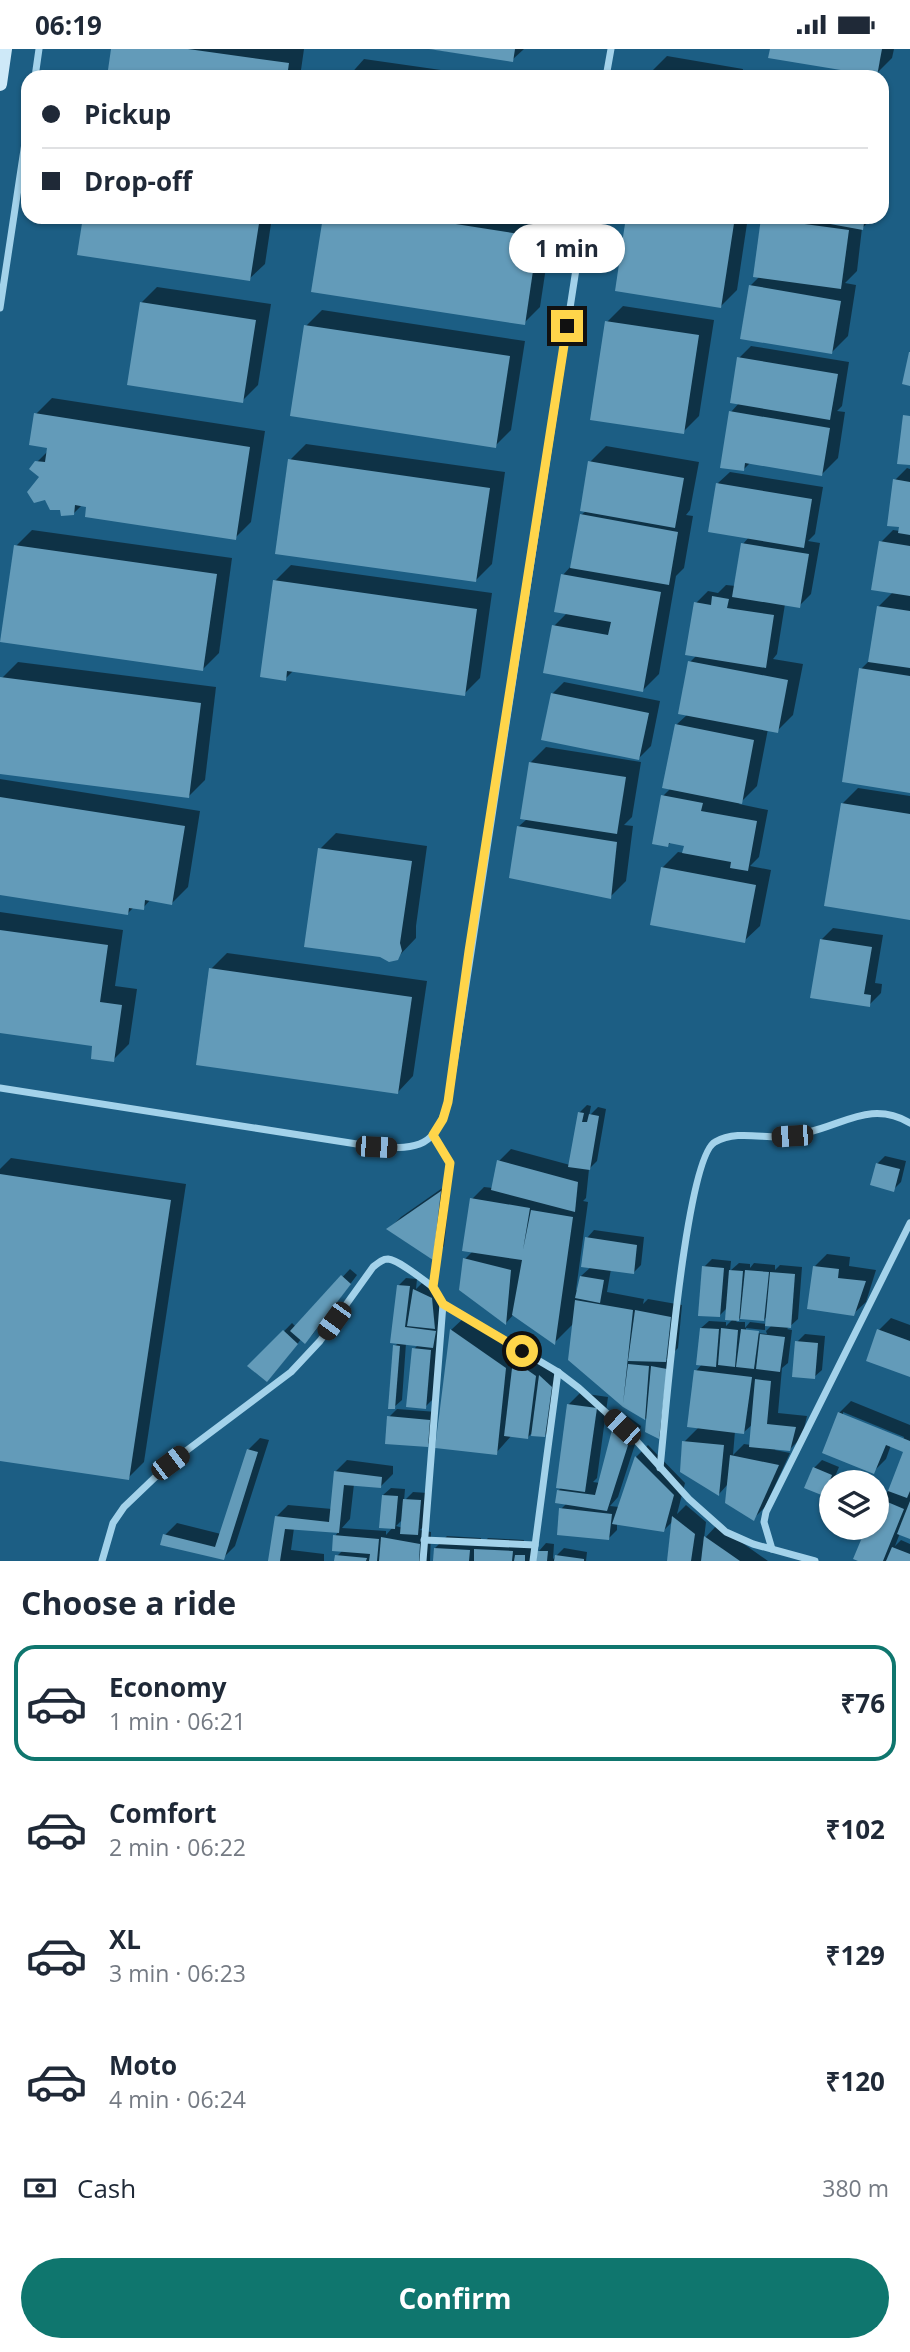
<!DOCTYPE html>
<meta charset="utf-8">
<style>
:root{--surface:#fff;--page:#f2f2f3;--text:#1f2937;--muted:#747a83;--line:#e0e1e3;--accent:#0f766e}
body{margin:0;font-family:"Open Sans",sans-serif;background:var(--page);color:var(--text);height:100vh;display:flex;flex-direction:column;font-size:26px;white-space:nowrap}
*{box-sizing:border-box;margin:0}
p{font-size:23px;color:var(--muted)}
.icon{flex:none;width:38px;height:38px;fill:none;stroke:currentColor;stroke-width:2;stroke-linecap:round;stroke-linejoin:round}
.map{position:relative;height:1512px;overflow:hidden}
.panel{display:flex;flex-direction:column;background:var(--surface);flex:1}
.panel>*{flex:none}
.top-card{position:absolute;left:21px;top:21px;width:868px;height:154px;border-radius:21px;box-shadow:0 2px 5px #0004;display:grid;align-content:center;height:154px;padding:0 21px;background:var(--surface)}
.controls{position:absolute;left:819px;top:1421px;display:grid;gap:14px}
.controls a{display:grid;place-items:center;width:70px;height:70px;border-radius:50%;background:var(--surface);box-shadow:0 2px 5px #0004;font-size:35px}
.end{position:absolute;width:32px;height:32px;margin:-16px;border:9px solid #ffd54a;background:#111;box-shadow:0 0 0 4px #111}
.from{border-radius:50%}
.bubble{position:absolute;height:49px;border-radius:24px;background:var(--surface);box-shadow:0 2px 5px #0004;font-size:23px;font-weight:700;line-height:49px;text-align:center}
.car{position:absolute;width:21px;height:42px;margin:-21px -10px;border-radius:9px;box-shadow:0 0 5px 2px #0007;background:linear-gradient(#222 24%,#8ab4d8 0 40%,#222 0 76%,#8ab4d8 0 86%,#222 0)}
.top-card b{display:flex;align-items:center;gap:24px;height:66px;font-size:26px}
.top-card b+b{border-top:2px solid var(--line)}
.top-card i{width:18px;height:18px;background:var(--text)}
ul{padding:0;list-style:none}
li{display:flex;align-items:center;gap:21px;height:116px;margin:0 14px 10px;padding:0 7px;border:4px solid transparent;border-radius:21px}
li div{flex:1}
li b{display:block;font-size:26px}
li em{font-style:normal;font-weight:700}
li.current{border-color:var(--accent)}
li>.icon{width:63px;height:63px;stroke-width:1.5}
h2{padding:0 21px;font-size:32px;line-height:84px}
.pay{display:flex;align-items:center;gap:18px;height:77px;padding:0 21px;font-size:26px}
.pay p{margin-inline-start:auto}
.primary-button{display:flex;gap:14px;margin-top:auto;padding:14px 21px}
.primary-button a{flex:1;height:80px;border-radius:42px;background:var(--accent);color:#fff;font-size:28px;font-weight:700;line-height:80px;text-align:center}
.status{display:flex;justify-content:space-between;align-items:center;height:49px;padding:0 35px;background:var(--surface);direction:ltr}
.status svg{height:19px;fill:currentColor}
.map>svg:first-child{display:block}
</style>
<div class="status"><b>06:19</b><svg viewBox="0 0 49 12"><path d="M0 12V9h3v3zM5 12V6h3v6zM10 12V3h3v9zM15 12V0h3v12zM26 1h20v11H26zM47 4h2v5h-2z"/></svg></div>
<div class="map">
<svg width="910" height="1512" viewBox="0 0 910 1512">
<rect width="100%" height="100%" fill="#1c5e84"/>
<g fill="#0007" fill-rule="evenodd">
<path d="M113,0H304L300,28H109Z"/>
<path d="M430,0H524L512,11Z"/>
<path d="M772,0H894L892,9L876,25Z"/>
<path d="M667,7L743,20L742,28H650L651,23Z"/>
<path d="M364,10L490,28H348Z"/>
<path d="M882,40L887,41L882,75Z"/>
<path d="M882,108L887,109L882,142Z"/>
<path d="M85,168H272L265,215L249,230Z"/>
<path d="M325,168H527L553,172L540,258L524,274Z"/>
<path d="M628,168H748L737,241L721,257Z"/>
<path d="M764,168H874L862,179L857,222L845,234L856,236L848,287L832,303L750,237L760,227Z"/>
<path d="M157,238L271,255L258,336L242,352L141,254Z"/>
<path d="M623,257L714,271L699,367L683,383L607,273Z"/>
<path d="M322,261L525,292L511,381L495,397L306,277Z"/>
<path d="M751,297L849,313L842,357L837,362L845,363L838,409L822,425L751,413L743,421L731,363L739,354V309Z"/>
<path d="M52,349L265,382L251,473L235,489L82,456L73,465L41,428L37,413L49,401L36,365Z"/>
<path d="M306,395L505,423L492,515L476,531L290,411Z"/>
<path d="M606,397L699,413L690,461L686,466L693,467L684,519L676,527L659,625L643,641L554,577L567,564L563,526L572,516L581,466L586,462L590,413Z"/>
<path d="M907,419L910,420V742L861,620L870,611L878,558L893,543L881,493L893,481L900,482L895,431Z"/>
<path d="M730,423L823,438L815,485L808,492L820,494L811,545L799,557L785,555L777,605L773,610L803,615L793,666L777,682L768,680L757,737L739,755L768,761L759,808L750,817L771,821L760,877L744,892L662,819L678,803L684,804L686,796L671,793L668,796L663,747L671,739L676,676L688,665L690,613L697,606L696,554L708,542L718,544L726,536L736,537L743,495L749,488L718,434Z"/>
<path d="M32,481L232,509L219,604L203,620L16,497Z"/>
<path d="M291,516L492,544L480,629L464,645L294,621L285,630L275,532Z"/>
<path d="M18,613L216,638L205,731L189,747L0,723L2,629Z"/>
<path d="M564,633L660,652L651,697L639,709L552,645Z"/>
<path d="M546,698L641,713L632,768L624,776L633,777L626,832L610,848L518,778L527,770L530,714Z"/>
<path d="M0,730L200,762L188,838L172,854L151,850L143,859L134,858L128,864L0,844Z"/>
<path d="M858,739L910,747V869L842,755Z"/>
<path d="M336,784L427,797L416,877V889L397,909L320,800Z"/>
<path d="M0,863L123,881L115,937L137,940L129,995L113,1011L94,995L0,982Z"/>
<path d="M833,879L883,886L875,934L882,935L881,944L869,956L821,891Z"/>
<path d="M227,904L427,932L413,1027L398,1043L211,920Z"/>
<path d="M587,1056L591,1057L589,1067L598,1058L606,1060L597,1112L589,1120L586,1149L583,1152L588,1153L576,1241L579,1242L581,1227L591,1218L587,1189L594,1181L644,1188L641,1216L633,1224L611,1220L607,1243L644,1250L643,1255L648,1250L682,1256L678,1299L666,1311L673,1312L666,1380L659,1388L648,1371L625,1357L626,1351L622,1355L574,1274L555,1293L514,1265L506,1274L465,1210L473,1202L472,1150L484,1138L493,1139L499,1112L511,1100L570,1116L579,1064Z"/>
<path d="M885,1107L906,1112L901,1133L893,1141L877,1115Z"/>
<path d="M11,1109L186,1135L144,1413L128,1429L0,1410V1120Z"/>
<path d="M451,1133L444,1197L433,1209L389,1180L401,1168Z"/>
<path d="M827,1205L850,1208L849,1217L876,1221L866,1253L853,1265L815,1217Z"/>
<path d="M712,1210L731,1212L730,1222L739,1214L750,1215V1219L754,1214L775,1216V1221L780,1216L802,1218L798,1270L787,1280L792,1281L788,1314L782,1319L778,1364L807,1367L802,1388L790,1400L776,1399L775,1401L790,1404L765,1458L753,1470L728,1435L719,1445L684,1393L699,1378L696,1322L703,1314L701,1279L709,1272L726,1273V1277L733,1270L728,1258L719,1267L704,1218ZM768,1266L767,1275L750,1273L745,1279V1273H736L740,1269L764,1271ZM765,1275L772,1276L766,1282L767,1285L746,1283V1279L765,1281ZM753,1375L751,1396L744,1395L733,1406L735,1382L744,1383Z"/>
<path d="M350,1220L357,1226L313,1285L305,1293L302,1289L275,1323L250,1317L292,1274L296,1278Z"/>
<path d="M406,1229L417,1230L416,1240L423,1233L439,1241L442,1270L438,1274L442,1275L433,1350L425,1358L414,1300L418,1296L406,1294L402,1351L394,1358L395,1297L398,1294L399,1236Z"/>
<path d="M467,1266L547,1318L559,1330L553,1379L545,1386L531,1385L528,1388L512,1386L496,1404L451,1281Z"/>
<path d="M891,1269L910,1276V1326L879,1281Z"/>
<path d="M805,1285L825,1287L822,1321L814,1328L797,1293Z"/>
<path d="M580,1344L608,1348L597,1429L593,1433L600,1434L615,1378L626,1366L641,1377L618,1448L610,1457L619,1458L636,1408L648,1396L685,1434L677,1465L686,1456L706,1473L704,1490L717,1476L768,1512H669L674,1471L664,1481L617,1474V1481L609,1489L561,1460L567,1454L558,1442L562,1438L568,1356Z"/>
<path d="M851,1352L910,1376V1488L900,1484L895,1497L901,1491L910,1495V1512H888L890,1508L886,1512H863L855,1509L868,1479H877V1457L880,1450L891,1439L905,1402L891,1396L886,1410L874,1422L839,1364ZM843,1363L904,1388L903,1391L843,1367Z"/>
<path d="M397,1360L437,1363L435,1388L427,1396L389,1368Z"/>
<path d="M260,1389L269,1391L235,1497L223,1509L165,1486L177,1474L221,1485L248,1401Z"/>
<path d="M347,1411L393,1417V1425L381,1437L354,1435L350,1470L342,1479L386,1482V1486L393,1478L383,1446L391,1439L405,1440L404,1452L413,1443L428,1444L425,1476L420,1481L431,1483L430,1512H336L337,1507L343,1501L335,1487L339,1482L294,1479L291,1501L324,1505V1512H270L276,1468L288,1456L332,1460L335,1423ZM403,1470V1479L396,1477Z"/>
<path d="M822,1411L839,1418L831,1437L823,1445L814,1419Z"/>
<path d="M447,1487L481,1489V1496L488,1489L524,1491L523,1498L532,1499L531,1512H435V1499Z"/>
<path d="M546,1494L554,1495L553,1510L564,1499L587,1503L586,1512H538L539,1502Z"/>
</g>
<g fill="#639bb9">
<path d="M111,0H188L289,14L287,28H107Z"/>
<path d="M429,0H515L513,13Z"/>
<path d="M770,0H882L877,27L768,9Z"/>
<path d="M649,22L675,27V28H648Z"/>
<path d="M83,168H260L250,232L77,206Z"/>
<path d="M323,168H411L538,188L525,276L311,243Z"/>
<path d="M626,168H735L721,259L615,242Z"/>
<path d="M792,168H865L863,181Z"/>
<path d="M761,169L849,181L841,240L753,228Z"/>
<path d="M749,236L841,252L832,305L740,290Z"/>
<path d="M140,253L256,271L243,354L127,336Z"/>
<path d="M605,272L699,286L684,385L590,371Z"/>
<path d="M304,276L510,307L496,399L290,367Z"/>
<path d="M909,303H910V337L902,335Z"/>
<path d="M737,308L838,325L830,371L730,354Z"/>
<path d="M729,362L830,379L822,427L745,414L744,422L720,419Z"/>
<path d="M34,364L250,398L236,491L85,468L86,458L75,456L74,466L61,467L60,461H50L45,451L34,454L27,443L39,428L29,420L35,412L45,413L47,399L29,396Z"/>
<path d="M903,366L910,367V416L897,415Z"/>
<path d="M288,410L490,439L476,533L275,505Z"/>
<path d="M588,412L684,429L675,479L580,462Z"/>
<path d="M893,430L910,433V486L898,484L899,478L887,477Z"/>
<path d="M716,434L812,450L804,499L708,483Z"/>
<path d="M580,465L678,483L669,536L570,519Z"/>
<path d="M879,492L910,497V547L871,541Z"/>
<path d="M741,494L809,505L800,559L732,548Z"/>
<path d="M14,496L217,525L203,622L0,593Z"/>
<path d="M561,525L661,543L643,643L543,624L552,576L608,586L611,573L554,563Z"/>
<path d="M273,531L477,560L465,647L287,622L286,632L260,628Z"/>
<path d="M712,547L729,550L727,559L774,566L766,619L685,606L694,553L711,556Z"/>
<path d="M877,557L910,562V619L868,613Z"/>
<path d="M688,612L788,631L778,684L678,665Z"/>
<path d="M859,619L910,627V744L842,733Z"/>
<path d="M0,628L201,654L189,749L0,725Z"/>
<path d="M551,644L649,664L639,711L541,691Z"/>
<path d="M675,675L754,691L742,755L662,739Z"/>
<path d="M529,713L626,728L617,785L520,770Z"/>
<path d="M661,746L703,754L701,762L757,772L748,822L730,819L731,813L682,804L684,797L669,794L668,798L652,795Z"/>
<path d="M0,748L185,777L172,856L145,851L144,861L129,859L128,866L0,846Z"/>
<path d="M841,754L910,765V871L824,857Z"/>
<path d="M517,777L617,793L611,850L509,829Z"/>
<path d="M318,799L412,812L400,894L402,902L398,911L389,913L380,908L304,898Z"/>
<path d="M661,818L756,836L745,894L650,876Z"/>
<path d="M0,881L108,896L100,953L122,956L114,1013L91,1010L92,997L0,984Z"/>
<path d="M820,890L872,898L864,945L871,946L870,958L810,949Z"/>
<path d="M209,919L412,948L398,1045L196,1016Z"/>
<path d="M578,1063L584,1064L582,1073H587L589,1065L599,1067L590,1121L568,1118Z"/>
<path d="M497,1111L578,1133L575,1163L491,1141Z"/>
<path d="M876,1114L900,1120L894,1143L870,1136Z"/>
<path d="M0,1125L171,1151L129,1431L0,1412Z"/>
<path d="M441,1142L433,1211L386,1180Z"/>
<path d="M470,1149L530,1159L523,1201L531,1161L573,1168L555,1296L512,1266L522,1211L462,1202Z"/>
<path d="M585,1188L637,1196L634,1225L581,1218Z"/>
<path d="M463,1209L511,1221L506,1276L459,1241Z"/>
<path d="M702,1217L724,1219L720,1268L698,1267Z"/>
<path d="M813,1217L839,1220L838,1229L866,1232L854,1267L807,1260Z"/>
<path d="M729,1221L743,1222L739,1272L725,1271Z"/>
<path d="M745,1221L769,1223L764,1272L740,1270Z"/>
<path d="M770,1223L795,1225L791,1279L765,1277Z"/>
<path d="M341,1226L351,1235L305,1295L290,1282Z"/>
<path d="M580,1227L604,1231L600,1254L575,1249Z"/>
<path d="M397,1236L410,1237L405,1278L436,1282L433,1299L390,1294Z"/>
<path d="M413,1240L432,1249L435,1280L407,1277Z"/>
<path d="M575,1251L633,1261L623,1355L628,1315L649,1317L645,1371L623,1358L568,1311Z"/>
<path d="M635,1261L671,1268L666,1313L628,1312Z"/>
<path d="M700,1279L719,1280L716,1318L696,1316Z"/>
<path d="M721,1279L738,1281L735,1318L718,1316Z"/>
<path d="M450,1280L506,1319L497,1406L435,1399Z"/>
<path d="M741,1280L759,1282L754,1320L736,1318Z"/>
<path d="M877,1280L910,1292V1328L866,1312Z"/>
<path d="M283,1281L298,1295L267,1333L247,1317Z"/>
<path d="M760,1285L785,1288L780,1323L756,1320Z"/>
<path d="M795,1292L818,1294L815,1330L792,1328Z"/>
<path d="M393,1296L400,1297L395,1360H388Z"/>
<path d="M412,1299L431,1301L426,1360L406,1358Z"/>
<path d="M513,1311L536,1327L528,1390L504,1387Z"/>
<path d="M651,1317L667,1320L659,1390L645,1383Z"/>
<path d="M694,1321L752,1328L744,1385L687,1378Z"/>
<path d="M539,1326L552,1338L545,1388L531,1387Z"/>
<path d="M755,1330L771,1332L767,1375L796,1378L790,1402L749,1398Z"/>
<path d="M567,1355L597,1359L585,1443L556,1439Z"/>
<path d="M838,1363L910,1392V1442L907,1449L888,1442L903,1403L886,1396L874,1425L822,1404Z"/>
<path d="M387,1367L430,1371L428,1398L385,1395Z"/>
<path d="M613,1377L630,1390L607,1462L555,1454L557,1441L595,1446Z"/>
<path d="M682,1392L724,1396L719,1447L680,1423Z"/>
<path d="M247,1400L258,1403L224,1511L160,1496L163,1485L215,1498Z"/>
<path d="M730,1406L779,1416L754,1472L725,1454Z"/>
<path d="M635,1407L674,1446L664,1483L612,1475Z"/>
<path d="M813,1418L832,1426L824,1447L804,1439Z"/>
<path d="M334,1422L382,1428L381,1439L344,1436L339,1484L285,1480L280,1512H268L275,1467L329,1473Z"/>
<path d="M382,1446L398,1447L395,1480L379,1479Z"/>
<path d="M878,1449L904,1460L883,1512H858L853,1510L866,1479H877Z"/>
<path d="M403,1450L421,1451L418,1486L400,1485Z"/>
<path d="M910,1452V1490L897,1485Z"/>
<path d="M559,1459L612,1465L609,1491L557,1486Z"/>
<path d="M672,1467L695,1485L691,1512H667Z"/>
<path d="M333,1486L379,1490L377,1512H369L370,1505L332,1502Z"/>
<path d="M704,1487L740,1512H701Z"/>
<path d="M381,1488L420,1495L419,1512H379Z"/>
<path d="M892,1498L910,1505V1512H886Z"/>
<path d="M434,1499L470,1501L469,1512H433Z"/>
<path d="M474,1500L513,1502L512,1512H474Z"/>
<path d="M537,1502H548L547,1512H536Z"/>
<path d="M335,1506L367,1509L366,1512H334Z"/>
<path d="M515,1506H525V1512H514Z"/>
<path d="M555,1506L584,1510V1512H554Z"/>
</g>
<g fill="none" stroke-linecap="round" stroke-linejoin="round">
<g stroke="#a3d2ea" stroke-width="7">
<path d="M35,28L39,0"/>
<path d="M606,28L611,0"/>
<path d="M0,259L28,74"/>
<path d="M0,1039L376,1098C420,1100 435,1098 448,1053L584,168"/>
<path d="M433,1086L450,1114L433,1238L443,1255L558,1323L579,1339L633,1388L689,1450L726,1483L753,1495L815,1512"/>
<path d="M660,1419C665,1374 685,1109 715,1093C734,1082 758,1088 778,1088C788,1088 799,1086 809,1083C846,1074 873,1052 910,1074"/>
<path d="M424,1491L535,1496"/>
<path d="M772,1500L764,1473L766,1463L910,1174"/>
<path d="M102,1512L113,1474L124,1458L170,1414L291,1323L320,1292L373,1218C378,1214 382,1210 388,1210C399,1211 423,1231 433,1238"/>
<path d="M423,1512L443,1255"/>
<path d="M533,1512L558,1323"/>
</g>
<path stroke="#cee9f8" stroke-width="14" d="M0,35L5,0"/>
</g>
<g fill="none" stroke-linecap="round" stroke-linejoin="round">
<path stroke="#ffd54a" stroke-width="9" d="M522,1302L443,1255L433,1238L450,1114L433,1086L443,1070L448,1053L469,902L567,277"/>
</g>
</svg>
<div class="controls">
<a><svg class="icon" aria-label="layers" viewBox="0 0 24 24"><path d="M12 4l9 5-9 5-9-5zM3 14l9 5 9-5"/></svg></a>
</div>
<i class="end from" style="left:522px;top:1302px"></i>
<i class="end" style="left:567px;top:277px"></i>
<div class="bubble" style="left:509px;top:175px;width:116px">1 min</div>
<i class="car" style="left:792px;top:1087px;rotate:266deg"></i>
<i class="car" style="left:376px;top:1098px;rotate:93deg"></i>
<i class="car" style="left:334px;top:1272px;rotate:216deg"></i>
<i class="car" style="left:622px;top:1378px;rotate:313deg"></i>
<i class="car" style="left:170px;top:1414px;rotate:53deg"></i>
<div class="top-card">
<b><i class="from"></i>Pickup</b>
<b><i></i>Drop-off</b>
</div>
</div>
<section class="panel">
<h2>Choose a ride</h2>
<ul>
<li class="current"><svg class="icon" aria-label="car" viewBox="0 0 24 24"><path d="M5 17H2v-5l4-1 3-4h7l3 4 3 1v5h-3M9 17h6M6 11h13"/><circle cx="7" cy="17" r="2"/><circle cx="17" cy="17" r="2"/></svg><div><b>Economy</b><p>1 min · 06:21</p></div><em>₹76</em></li>
<li><svg class="icon" aria-label="car" viewBox="0 0 24 24"><path d="M5 17H2v-5l4-1 3-4h7l3 4 3 1v5h-3M9 17h6M6 11h13"/><circle cx="7" cy="17" r="2"/><circle cx="17" cy="17" r="2"/></svg><div><b>Comfort</b><p>2 min · 06:22</p></div><em>₹102</em></li>
<li><svg class="icon" aria-label="car" viewBox="0 0 24 24"><path d="M5 17H2v-5l4-1 3-4h7l3 4 3 1v5h-3M9 17h6M6 11h13"/><circle cx="7" cy="17" r="2"/><circle cx="17" cy="17" r="2"/></svg><div><b>XL</b><p>3 min · 06:23</p></div><em>₹129</em></li>
<li><svg class="icon" aria-label="car" viewBox="0 0 24 24"><path d="M5 17H2v-5l4-1 3-4h7l3 4 3 1v5h-3M9 17h6M6 11h13"/><circle cx="7" cy="17" r="2"/><circle cx="17" cy="17" r="2"/></svg><div><b>Moto</b><p>4 min · 06:24</p></div><em>₹120</em></li>
</ul>
<div class="pay"><svg class="icon" aria-label="cash" viewBox="0 0 24 24"><path d="M3 7h18v10H3z"/><circle cx="12" cy="12" r="2"/></svg>Cash<p>380 m</p></div>
<div class="primary-button"><a>Confirm</a></div>
</section>
